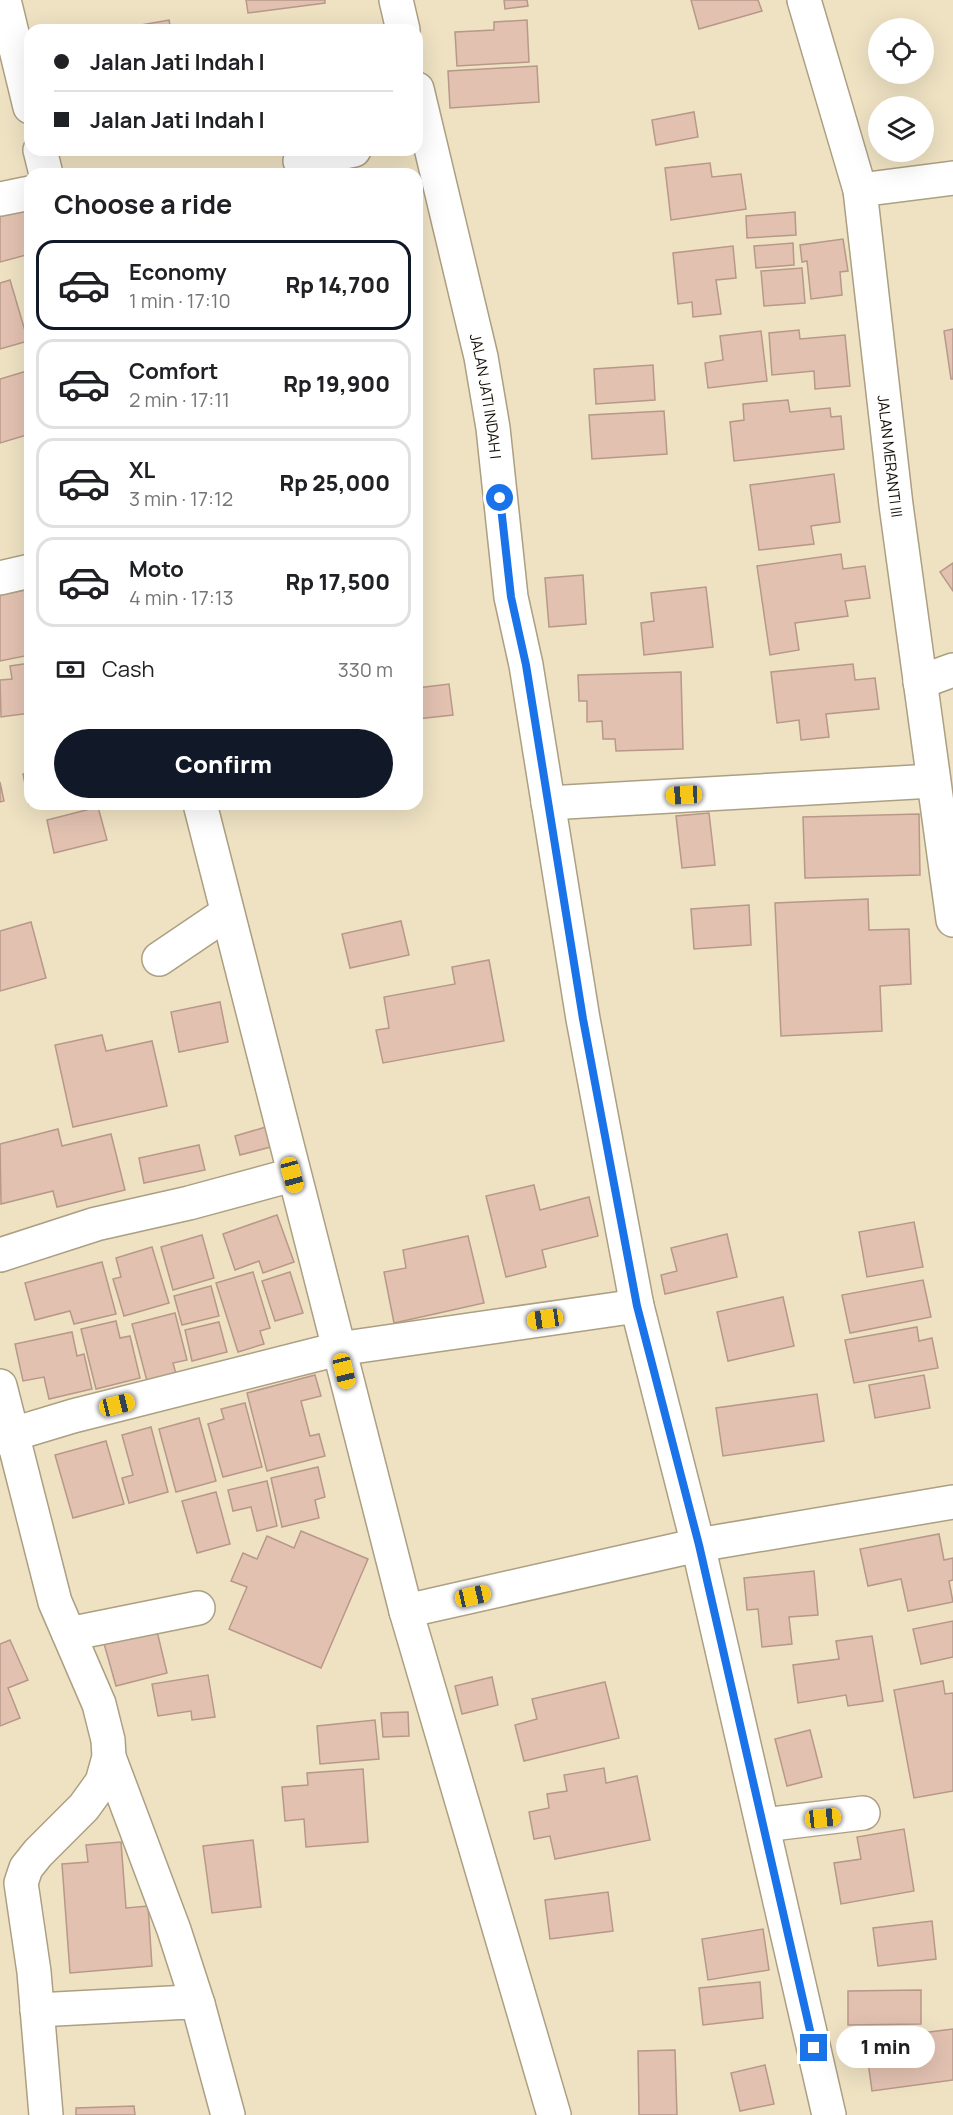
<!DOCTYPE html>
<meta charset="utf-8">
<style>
:root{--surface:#fff;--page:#f2f2f2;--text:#202124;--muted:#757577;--line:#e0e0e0;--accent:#111827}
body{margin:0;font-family:Manrope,sans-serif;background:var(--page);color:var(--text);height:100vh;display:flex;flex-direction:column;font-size:22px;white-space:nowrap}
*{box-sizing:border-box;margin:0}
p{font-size:20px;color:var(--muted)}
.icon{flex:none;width:33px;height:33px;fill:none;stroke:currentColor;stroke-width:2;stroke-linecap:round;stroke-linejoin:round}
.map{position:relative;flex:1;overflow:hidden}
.drawer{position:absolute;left:24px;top:168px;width:399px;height:642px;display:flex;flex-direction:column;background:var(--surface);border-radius:18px;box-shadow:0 6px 24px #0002}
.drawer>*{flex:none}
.top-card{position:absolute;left:24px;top:24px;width:399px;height:132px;border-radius:18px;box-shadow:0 6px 24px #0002;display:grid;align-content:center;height:132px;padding:0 30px;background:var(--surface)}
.buttons{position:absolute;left:868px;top:18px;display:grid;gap:12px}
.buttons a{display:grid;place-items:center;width:66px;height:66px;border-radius:50%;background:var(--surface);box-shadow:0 6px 24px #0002;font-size:30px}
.end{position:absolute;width:27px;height:27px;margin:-14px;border:8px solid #1a73e8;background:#fff;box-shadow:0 0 0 3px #fff}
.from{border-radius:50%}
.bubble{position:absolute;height:42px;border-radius:21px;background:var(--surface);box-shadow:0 6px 24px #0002;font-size:20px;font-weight:800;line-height:42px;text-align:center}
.car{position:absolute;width:18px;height:36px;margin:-18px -9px;border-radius:8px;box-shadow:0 0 4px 2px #0007;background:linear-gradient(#f5c518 24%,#345 0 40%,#f5c518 0 76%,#345 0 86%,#f5c518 0)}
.top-card b{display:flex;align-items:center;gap:21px;height:57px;font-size:22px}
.top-card b+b{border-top:2px solid var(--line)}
.top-card i{width:15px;height:15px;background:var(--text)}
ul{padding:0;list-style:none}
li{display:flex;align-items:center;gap:18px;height:90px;margin:0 12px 9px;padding:0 18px;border:3px solid var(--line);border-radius:18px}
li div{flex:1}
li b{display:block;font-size:22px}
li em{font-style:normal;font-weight:800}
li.current{border-color:var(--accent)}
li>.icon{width:54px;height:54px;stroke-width:1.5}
h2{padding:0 30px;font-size:27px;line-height:72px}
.pay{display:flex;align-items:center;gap:15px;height:66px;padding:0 30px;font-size:22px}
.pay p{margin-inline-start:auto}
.primary-button{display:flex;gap:12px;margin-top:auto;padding:12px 30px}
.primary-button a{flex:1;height:69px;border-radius:36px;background:var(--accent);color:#fff;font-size:24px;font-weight:800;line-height:69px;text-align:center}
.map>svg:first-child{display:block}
</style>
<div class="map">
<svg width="953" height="2115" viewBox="0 0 953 2115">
<rect width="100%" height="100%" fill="#efe2c3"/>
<g fill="#e2c1b1" stroke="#b79889" stroke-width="1.5">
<path d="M246,0H325V3L248,13Z"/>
<path d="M504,0H527L528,6L505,9Z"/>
<path d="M691,0H758L762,11L699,29Z"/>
<path d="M169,20L171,30H112Z"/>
<path d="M527,20L529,62L457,66L455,32L494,30V22Z"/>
<path d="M92,26L93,30H71Z"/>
<path d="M537,66L539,102L450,108L448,71Z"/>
<path d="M694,112L698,137L656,145L652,120Z"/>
<path d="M710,163L712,177L741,174L746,209L671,220L665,168Z"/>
<path d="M30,205V254L0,262V208Z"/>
<path d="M795,212L796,235L747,238L746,216Z"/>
<path d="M843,239L848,271L840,272L842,295L811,299L807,261L802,262L800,245Z"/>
<path d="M793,243L794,265L756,268L754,246Z"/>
<path d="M733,246L736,278L716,280L721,314L693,317L692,302L678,304L673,253Z"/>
<path d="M802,268L805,303L764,306L761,271Z"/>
<path d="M10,280L28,341L0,349V283Z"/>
<path d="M953,329V379H951L944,331Z"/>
<path d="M799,330L800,339L845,335L850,386L815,389L814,371L772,375L769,333Z"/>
<path d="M761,331L767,381L708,388L705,363L723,360L720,336Z"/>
<path d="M653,365L655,400L596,404L594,369Z"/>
<path d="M30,370V434L0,443V379Z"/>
<path d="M788,400L790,412L830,408L831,417L841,416L844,449L734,461L730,422L744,420L743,404Z"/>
<path d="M664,411L667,454L592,459L589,415Z"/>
<path d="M834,474L840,522L811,526L814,544L759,550L750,485Z"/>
<path d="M841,554L843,569L865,566L870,598L845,601L848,616L795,623L799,650L770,655L757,566Z"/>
<path d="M953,563V591L940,572Z"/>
<path d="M583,575L586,624L549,627L545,578Z"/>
<path d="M706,587L713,647L644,655L641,623L654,621L651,593Z"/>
<path d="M30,589V655L0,661V595Z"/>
<path d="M30,663V713L1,717L0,680L12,679L10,666Z"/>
<path d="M853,664L855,680L875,678L879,709L826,714L829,737L801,740L799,720L777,723L771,672Z"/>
<path d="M681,672L683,749L616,751L615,739H603L602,721L587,722V701H579L578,675Z"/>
<path d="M449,684L453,715L417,719V688Z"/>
<path d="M30,772V804H29L23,774Z"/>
<path d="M0,782L4,801L0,802Z"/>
<path d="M98,807L107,840L54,853L47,820Z"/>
<path d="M709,813L715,865L682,868L676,816Z"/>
<path d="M919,814L920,875L805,878L803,817Z"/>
<path d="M868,899L869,930L909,929L911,984L880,986L882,1031L781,1036L775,903Z"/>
<path d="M749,905L751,945L694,949L691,909Z"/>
<path d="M401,921L409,955L350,968L342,934Z"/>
<path d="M31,922L46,978L0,991V931Z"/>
<path d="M489,960L504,1041L383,1063L376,1030L389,1028L384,997L455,984L452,967Z"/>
<path d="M220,1002L228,1042L179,1052L171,1012Z"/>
<path d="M102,1035L106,1051L152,1041L167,1106L73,1127L55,1045Z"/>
<path d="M266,1127L271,1147L240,1155L235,1136Z"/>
<path d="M58,1129L62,1146L111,1134L125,1190L57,1207L53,1191L1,1204L0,1144Z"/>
<path d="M199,1145L205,1170L144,1183L139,1158Z"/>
<path d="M534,1185L540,1210L589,1197L598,1236L542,1250L546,1267L506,1277L486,1196Z"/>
<path d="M277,1215L294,1262L263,1273L259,1261L235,1270L223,1234Z"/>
<path d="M914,1222L923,1267L867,1277L859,1232Z"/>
<path d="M727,1234L737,1277L665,1294L661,1275L677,1271L671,1248Z"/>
<path d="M202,1235L214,1278L173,1290L161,1247Z"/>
<path d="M468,1236L484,1303L394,1323L384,1272L406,1268L403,1250Z"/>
<path d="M152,1247L169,1303L124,1316L113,1279L121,1277L116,1258Z"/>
<path d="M102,1262L116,1314L74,1324L70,1311L35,1320L25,1283Z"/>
<path d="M253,1272L270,1328L260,1331L264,1344L238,1352L216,1283Z"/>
<path d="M290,1272L303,1313L275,1321L262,1281Z"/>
<path d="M923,1280L931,1317L850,1333L842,1295Z"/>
<path d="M211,1286L219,1316L182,1325L174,1296Z"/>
<path d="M783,1297L794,1346L728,1361L717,1312Z"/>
<path d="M175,1313L187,1360L173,1363L176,1374L147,1381L132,1324Z"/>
<path d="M116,1321L120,1338L130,1336L140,1378L96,1389L81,1329Z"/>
<path d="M219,1322L227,1352L192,1361L185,1330Z"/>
<path d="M917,1327L919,1341L932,1338L938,1368L854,1383L845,1340Z"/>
<path d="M72,1332L77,1356L84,1354L92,1389L49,1399L44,1377L23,1381L15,1344Z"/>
<path d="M315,1375L321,1396L301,1401L310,1436L319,1434L325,1456L267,1471L247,1393Z"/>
<path d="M924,1375L930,1408L875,1418L869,1385Z"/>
<path d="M817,1394L824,1441L723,1456L716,1408Z"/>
<path d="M245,1403L262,1467L223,1477L208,1424L224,1419L221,1409Z"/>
<path d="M199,1418L216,1481L176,1492L159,1429Z"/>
<path d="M151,1427L168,1492L129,1503L122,1478L133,1475L122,1435Z"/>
<path d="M106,1441L124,1504L73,1518L55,1455Z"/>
<path d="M318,1467L325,1497L315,1500L319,1518L282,1527L271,1478Z"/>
<path d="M267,1481L277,1526L257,1531L251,1507L233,1511L228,1490Z"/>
<path d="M216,1492L230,1544L197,1553L182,1501Z"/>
<path d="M301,1531L368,1559L321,1668L229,1629L247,1587L231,1581L243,1553L257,1559L267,1536L294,1548Z"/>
<path d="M939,1534L944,1560L953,1558V1580L949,1581L953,1602L908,1611L901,1579L868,1586L860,1549Z"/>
<path d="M814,1571L818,1615L789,1617L792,1644L762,1647L758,1609L747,1610L744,1578Z"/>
<path d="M953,1621V1657L921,1664L913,1629Z"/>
<path d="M156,1627L167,1673L116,1686L103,1640Z"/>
<path d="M872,1636L883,1701L848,1706L846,1695L798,1703L793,1665L839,1659L836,1641Z"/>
<path d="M10,1640L28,1680L8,1688L20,1718L0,1726V1644Z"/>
<path d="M208,1675L215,1717L192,1720L191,1711L158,1716L152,1684Z"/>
<path d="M492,1677L498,1705L462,1714L455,1686Z"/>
<path d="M943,1681L945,1694L953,1693V1791L914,1798L894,1690Z"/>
<path d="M605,1682L619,1738L524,1761L515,1725L537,1719L532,1699Z"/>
<path d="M408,1712L409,1736L383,1737L381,1713Z"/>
<path d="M375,1720L379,1759L320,1764L317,1726Z"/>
<path d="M810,1730L822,1777L787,1786L775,1739Z"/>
<path d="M604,1768L606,1783L637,1776L650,1840L555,1859L550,1836L534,1839L529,1812L549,1808L547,1794L567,1791L564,1775Z"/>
<path d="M363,1769L368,1842L306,1847L304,1819L285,1821L282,1787L308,1785L307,1773Z"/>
<path d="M904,1829L914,1891L841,1904L834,1863L861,1859L857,1837Z"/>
<path d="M253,1840L261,1907L212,1913L203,1846Z"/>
<path d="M121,1842L126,1908L148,1906L152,1966L70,1973L62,1864L88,1862L86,1845Z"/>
<path d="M608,1892L613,1931L550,1939L545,1900Z"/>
<path d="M932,1921L936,1959L878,1966L873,1928Z"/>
<path d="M763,1929L769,1970L708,1980L702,1939Z"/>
<path d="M760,1982L763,2018L703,2025L699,1988Z"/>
<path d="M921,1990V2024L848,2025V1991Z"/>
<path d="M953,2029V2080L872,2091L865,2040Z"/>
<path d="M675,2050L677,2115H639L638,2051Z"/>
<path d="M765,2065L774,2104L740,2111L731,2073Z"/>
<path d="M134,2106L135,2115H76V2108Z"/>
</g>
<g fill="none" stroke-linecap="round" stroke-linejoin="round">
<g stroke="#ac9f82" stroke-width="36">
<g id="minor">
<path d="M4,0L30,107"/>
<path d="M396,0L403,30"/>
<path id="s1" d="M804,0L860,190L896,505L953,920"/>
<path id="s2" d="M417,89L481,357L493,428L511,597L526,665L583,1019L637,1306L698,1545L829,2115"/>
<path d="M40,150L46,174"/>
<path d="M300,161L354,150"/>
<path d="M860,190L953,178"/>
<path d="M0,199L30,193"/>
<path d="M0,578L30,571"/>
<path d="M920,682L953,670"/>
<path d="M548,803L933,781"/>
<path d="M200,804L406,1611L554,2115"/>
<path d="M159,959L227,913"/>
<path d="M0,1255L96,1224L189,1203L292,1175"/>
<path d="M0,1386L55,1602L99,1704L108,1740L109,1757L102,1782L84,1807L38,1853L26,1868L21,1883L34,1972L46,2115"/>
<path d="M0,1438L73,1416L338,1349L637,1306"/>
<path d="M406,1611L698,1545L953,1502"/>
<path d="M69,1634L198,1608"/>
<path d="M109,1757L174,1930L198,2004"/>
<path d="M764,1825L863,1813"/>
<path d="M37,2010L189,2002L198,2004L228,2115"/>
</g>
</g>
<use href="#minor" stroke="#fff" stroke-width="33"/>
</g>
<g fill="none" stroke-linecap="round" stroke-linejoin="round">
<path stroke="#1a73e8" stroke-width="8" d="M500,498L511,597L526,665L583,1019L637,1306L699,1545L814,2048"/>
</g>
<g text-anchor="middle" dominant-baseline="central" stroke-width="4.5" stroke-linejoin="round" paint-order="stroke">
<g font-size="15" fill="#110d04" stroke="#fff">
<text stroke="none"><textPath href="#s2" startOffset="315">JALAN JATI INDAH I</textPath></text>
<text stroke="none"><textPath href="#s1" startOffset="466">JALAN MERANTI III</textPath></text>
</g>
</g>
</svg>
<div class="buttons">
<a><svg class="icon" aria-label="locate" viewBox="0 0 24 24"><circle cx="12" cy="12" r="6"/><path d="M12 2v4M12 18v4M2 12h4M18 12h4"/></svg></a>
<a><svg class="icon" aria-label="layers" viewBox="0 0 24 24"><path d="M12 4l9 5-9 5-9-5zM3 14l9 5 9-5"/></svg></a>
</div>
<i class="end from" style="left:500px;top:498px"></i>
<i class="end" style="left:814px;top:2048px"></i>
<div class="bubble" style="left:836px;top:2026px;width:99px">1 min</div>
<i class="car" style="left:684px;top:795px;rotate:267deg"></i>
<i class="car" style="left:292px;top:1175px;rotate:165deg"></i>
<i class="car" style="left:545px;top:1319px;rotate:262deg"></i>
<i class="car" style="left:344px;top:1371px;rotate:166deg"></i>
<i class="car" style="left:117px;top:1405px;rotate:76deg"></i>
<i class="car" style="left:473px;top:1596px;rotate:77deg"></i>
<i class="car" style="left:823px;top:1818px;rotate:84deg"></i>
<div class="top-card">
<b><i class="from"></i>Jalan Jati Indah I</b>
<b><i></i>Jalan Jati Indah I</b>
</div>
<section class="drawer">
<h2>Choose a ride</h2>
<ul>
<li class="current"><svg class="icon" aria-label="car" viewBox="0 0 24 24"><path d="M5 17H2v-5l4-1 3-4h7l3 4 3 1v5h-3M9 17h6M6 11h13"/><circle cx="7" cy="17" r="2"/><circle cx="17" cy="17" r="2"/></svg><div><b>Economy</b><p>1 min · 17:10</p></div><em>Rp 14,700</em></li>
<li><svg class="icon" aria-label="car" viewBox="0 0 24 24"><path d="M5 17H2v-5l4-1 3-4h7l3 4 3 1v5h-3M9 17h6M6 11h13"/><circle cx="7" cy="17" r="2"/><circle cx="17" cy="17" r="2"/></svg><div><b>Comfort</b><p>2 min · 17:11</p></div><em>Rp 19,900</em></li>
<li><svg class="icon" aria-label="car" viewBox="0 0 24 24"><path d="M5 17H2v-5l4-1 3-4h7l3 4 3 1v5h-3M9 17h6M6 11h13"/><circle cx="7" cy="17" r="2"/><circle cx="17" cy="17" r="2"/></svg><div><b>XL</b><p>3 min · 17:12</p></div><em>Rp 25,000</em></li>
<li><svg class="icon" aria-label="car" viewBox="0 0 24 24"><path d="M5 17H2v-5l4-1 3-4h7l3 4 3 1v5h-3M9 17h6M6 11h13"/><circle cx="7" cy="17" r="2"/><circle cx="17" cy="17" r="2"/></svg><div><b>Moto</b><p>4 min · 17:13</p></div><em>Rp 17,500</em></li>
</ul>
<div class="pay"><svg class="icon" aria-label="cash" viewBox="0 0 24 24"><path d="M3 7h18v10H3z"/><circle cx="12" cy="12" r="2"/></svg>Cash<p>330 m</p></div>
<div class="primary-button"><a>Confirm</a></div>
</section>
</div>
